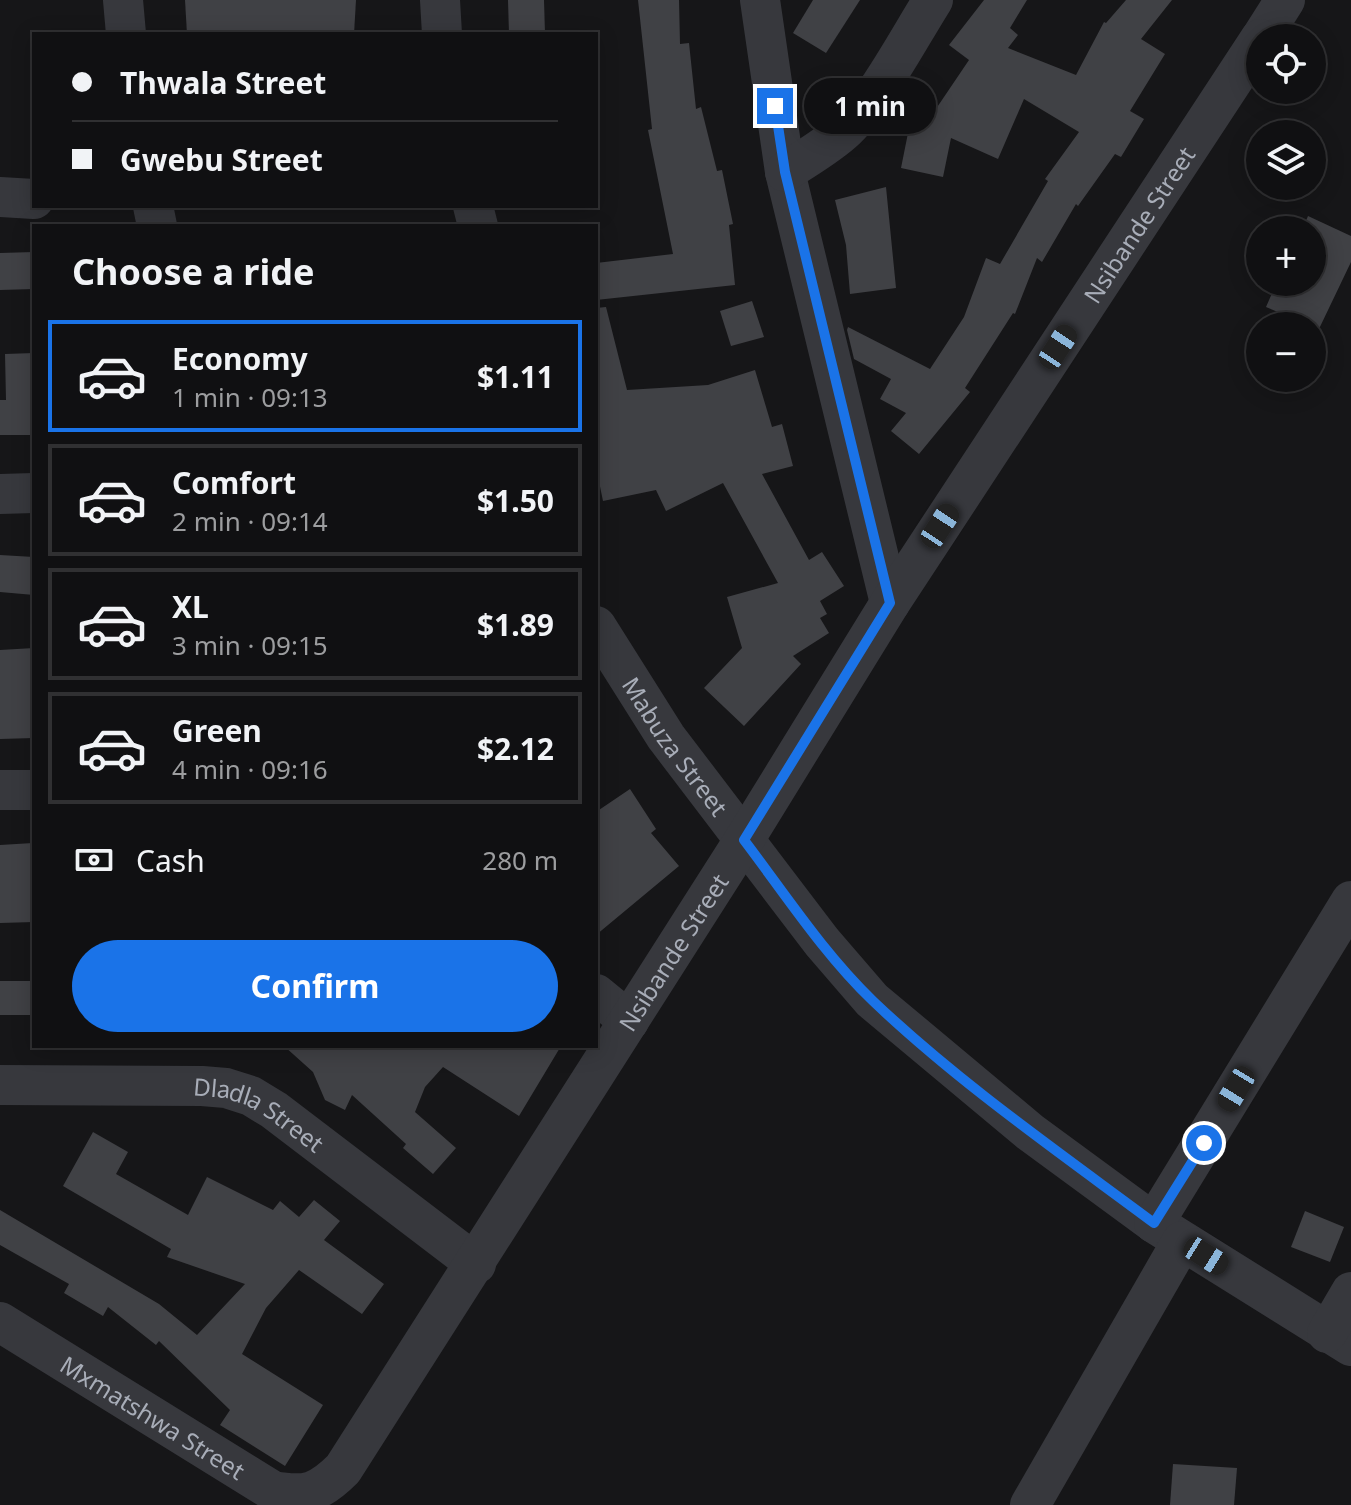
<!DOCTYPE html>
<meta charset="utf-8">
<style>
:root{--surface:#101012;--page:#1e1e20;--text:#f1f3f6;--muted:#9c9d9f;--line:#303032;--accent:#1a73e8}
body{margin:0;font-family:"Noto Sans",sans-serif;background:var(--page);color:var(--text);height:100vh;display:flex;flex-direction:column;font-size:30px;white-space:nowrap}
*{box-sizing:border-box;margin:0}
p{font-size:26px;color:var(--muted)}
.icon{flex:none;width:44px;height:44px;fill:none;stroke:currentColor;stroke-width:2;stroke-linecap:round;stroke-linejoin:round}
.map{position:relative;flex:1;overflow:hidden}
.details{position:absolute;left:32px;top:224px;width:566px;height:824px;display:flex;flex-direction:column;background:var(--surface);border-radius:0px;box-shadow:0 4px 20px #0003,0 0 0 2px var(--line)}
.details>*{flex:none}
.hud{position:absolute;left:32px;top:32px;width:566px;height:176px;border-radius:0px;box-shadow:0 4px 20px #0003,0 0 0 2px var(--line);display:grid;align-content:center;height:176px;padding:0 40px;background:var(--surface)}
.fabs{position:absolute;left:1246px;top:24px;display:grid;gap:16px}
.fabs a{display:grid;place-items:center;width:80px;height:80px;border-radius:50%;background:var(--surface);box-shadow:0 4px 20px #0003,0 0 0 2px var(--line);font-size:40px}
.end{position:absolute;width:36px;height:36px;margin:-18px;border:10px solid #1a73e8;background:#fff;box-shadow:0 0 0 4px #fff}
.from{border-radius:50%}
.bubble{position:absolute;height:56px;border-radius:28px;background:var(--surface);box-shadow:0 4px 20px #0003,0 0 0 2px var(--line);font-size:26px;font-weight:700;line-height:56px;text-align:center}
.car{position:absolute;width:24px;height:48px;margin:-24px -12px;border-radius:10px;box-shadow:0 0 6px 2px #0007;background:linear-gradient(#222 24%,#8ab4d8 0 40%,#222 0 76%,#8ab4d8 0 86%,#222 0)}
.hud b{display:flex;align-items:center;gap:28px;height:76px;font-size:30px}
.hud b+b{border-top:2px solid var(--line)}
.hud i{width:20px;height:20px;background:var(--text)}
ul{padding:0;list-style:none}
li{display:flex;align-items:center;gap:24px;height:112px;margin:0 16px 12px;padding:0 24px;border:4px solid var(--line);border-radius:0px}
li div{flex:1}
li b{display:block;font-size:30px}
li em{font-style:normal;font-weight:700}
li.selected{border-color:var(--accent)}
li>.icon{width:72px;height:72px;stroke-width:1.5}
h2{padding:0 40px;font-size:36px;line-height:96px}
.pay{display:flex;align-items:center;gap:20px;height:88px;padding:0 40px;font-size:30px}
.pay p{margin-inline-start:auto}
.action{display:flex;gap:16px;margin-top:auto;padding:16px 40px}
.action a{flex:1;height:92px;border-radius:48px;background:var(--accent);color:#fff;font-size:32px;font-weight:700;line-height:92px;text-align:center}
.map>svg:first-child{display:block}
</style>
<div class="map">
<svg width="1351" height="1505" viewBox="0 0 1351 1505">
<rect width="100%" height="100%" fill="#161618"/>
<g fill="#404145">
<path d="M185,0H356L354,34H187Z"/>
<path d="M508,0H544L545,34H509Z"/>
<path d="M638,0H679L680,44L689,43L696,109L701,107L717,171L722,170L733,224L729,225L735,285L596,300V263L673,254L648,130L652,129Z"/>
<path d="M813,0H860L826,53L793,33Z"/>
<path d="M984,0H1027L1010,28L1018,35L1008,48L1076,75L1104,22L1106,23L1126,0H1172L1141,39L1165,54L1130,111L1144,119L1121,157L1115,154L1078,206L1076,204L1042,262L1037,258L1015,314L1013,313L965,388L970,392L919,454L891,431L906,413L880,399L891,379L854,359L847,330L848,327L930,369L964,317L986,258L1000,264L1048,181L1045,179L1079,132L1024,99L998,159L951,138L943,177L901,168L909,128L921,131L969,60L949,45Z"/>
<path d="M886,187L896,288L850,294L846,245L835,200Z"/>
<path d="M1308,216L1351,236V262L1318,331L1312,326L1266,307L1277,282H1312V230H1302Z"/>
<path d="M34,252V289L0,290V253Z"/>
<path d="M752,301L764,337L731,346L720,311Z"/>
<path d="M606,307L627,390L708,385L755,370L772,427L782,424L793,466L762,474L809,560L822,552L844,586L820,601L827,614L820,618L829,633L793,656L801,664L744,726L704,688L742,648L727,597L778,583L723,483L666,511L656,490L603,501L596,467V461L600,460L596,430V308Z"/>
<path d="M34,353V435H0V400H6L5,354Z"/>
<path d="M0,555L34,557V595L0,592Z"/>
<path d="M34,648V738L0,739V650Z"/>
<path d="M630,789L656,829L651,833L679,866L596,935V812Z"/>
<path d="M33,843L34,922L0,923V845Z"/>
<rect x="0" y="981" width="34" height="34"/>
<path d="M284,1046H561L519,1116L443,1067L425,1087L415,1112L456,1148L433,1174L403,1148L406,1144L352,1095L345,1110L325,1100L313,1072Z"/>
<path d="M93,1132L128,1152L116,1174L188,1215L207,1177L273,1210L280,1201L299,1217L314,1200L340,1221L324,1240L384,1284L362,1314L299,1270L266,1308L242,1354L323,1405L285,1466L220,1425L230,1410L159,1341L156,1345L108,1307L103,1316L64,1293L69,1284L0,1245V1210L159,1304L197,1335L245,1284L167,1257L171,1249L63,1186Z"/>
<path d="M1305,1211L1344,1227L1330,1262L1291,1247Z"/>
<path d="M1173,1464L1237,1468L1234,1505H1170Z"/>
</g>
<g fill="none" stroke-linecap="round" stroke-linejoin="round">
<g stroke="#37383d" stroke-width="40">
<path d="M123,0L126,34"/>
<path d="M440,0L442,34"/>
<path d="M760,0L785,172L890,603"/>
<path d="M1261,38L1285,0"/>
<path d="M785,172C806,158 828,146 846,129C877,99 909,38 933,0"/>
<path d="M0,197L34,199"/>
<path d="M153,206L157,226"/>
<path d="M473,206L478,226"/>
<path d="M0,494L34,493"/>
<path id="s1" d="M596,626L666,737L822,942L872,1000L1030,1132L1154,1223L1351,1346"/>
<path d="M0,790H34"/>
<path d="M596,994L629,1021"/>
<path id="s2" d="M0,1085L202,1086L226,1088L251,1096L274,1110L476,1264"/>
<path d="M1154,1223L1351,901"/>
<path id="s3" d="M0,1322L273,1491C306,1497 319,1493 343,1469L744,840L890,603L1260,39"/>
<path d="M1327,1333L1351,1292"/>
<path d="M1030,1505L1182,1241"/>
</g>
</g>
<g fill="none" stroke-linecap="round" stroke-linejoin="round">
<path stroke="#1a73e8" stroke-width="10" d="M775,106L785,172L890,603L744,840C785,894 824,954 873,1001C958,1082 1060,1153 1154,1223L1204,1143"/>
</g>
<g text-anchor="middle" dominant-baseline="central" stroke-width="8" stroke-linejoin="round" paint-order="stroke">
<g font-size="24" fill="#a8adb8" stroke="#111113">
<text stroke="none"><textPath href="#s3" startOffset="1876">Nsibande Street</textPath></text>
<text stroke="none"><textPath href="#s1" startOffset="144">Mabuza Street</textPath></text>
<text stroke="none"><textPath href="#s3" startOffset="1012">Nsibande Street</textPath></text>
<text stroke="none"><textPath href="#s2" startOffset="266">Dladla Street</textPath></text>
<text stroke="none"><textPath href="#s3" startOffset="180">Mxmatshwa Street</textPath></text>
</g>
</g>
</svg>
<div class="fabs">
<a><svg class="icon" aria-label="locate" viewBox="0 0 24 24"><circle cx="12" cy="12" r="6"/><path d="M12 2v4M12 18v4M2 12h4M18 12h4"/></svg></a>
<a><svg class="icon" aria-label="layers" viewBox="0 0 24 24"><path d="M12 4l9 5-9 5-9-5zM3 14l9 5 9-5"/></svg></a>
<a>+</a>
<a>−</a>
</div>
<i class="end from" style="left:1204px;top:1143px"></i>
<i class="end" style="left:775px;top:106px"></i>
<div class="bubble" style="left:804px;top:78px;width:132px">1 min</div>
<i class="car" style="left:1058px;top:347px;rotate:33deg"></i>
<i class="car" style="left:940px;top:526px;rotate:33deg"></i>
<i class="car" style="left:1236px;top:1089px;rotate:211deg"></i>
<i class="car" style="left:1206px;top:1256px;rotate:122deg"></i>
<div class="hud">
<b><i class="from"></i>Thwala Street</b>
<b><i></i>Gwebu Street</b>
</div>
<section class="details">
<h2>Choose a ride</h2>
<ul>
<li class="selected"><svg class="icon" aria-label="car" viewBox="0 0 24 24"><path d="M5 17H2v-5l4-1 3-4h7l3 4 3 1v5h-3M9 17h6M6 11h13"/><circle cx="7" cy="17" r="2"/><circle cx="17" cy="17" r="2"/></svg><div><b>Economy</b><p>1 min · 09:13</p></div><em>$1.11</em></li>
<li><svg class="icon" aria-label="car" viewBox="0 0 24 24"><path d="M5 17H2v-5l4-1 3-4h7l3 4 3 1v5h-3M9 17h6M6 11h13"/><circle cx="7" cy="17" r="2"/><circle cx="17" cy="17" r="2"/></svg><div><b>Comfort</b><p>2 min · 09:14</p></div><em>$1.50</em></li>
<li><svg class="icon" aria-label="car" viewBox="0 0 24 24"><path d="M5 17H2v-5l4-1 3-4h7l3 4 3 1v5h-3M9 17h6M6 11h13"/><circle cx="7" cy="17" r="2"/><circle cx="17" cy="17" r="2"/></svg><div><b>XL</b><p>3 min · 09:15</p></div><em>$1.89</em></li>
<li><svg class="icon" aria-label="car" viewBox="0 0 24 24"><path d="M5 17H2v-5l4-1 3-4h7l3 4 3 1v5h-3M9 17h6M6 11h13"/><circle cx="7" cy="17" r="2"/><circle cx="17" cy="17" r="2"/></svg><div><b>Green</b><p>4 min · 09:16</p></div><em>$2.12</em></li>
</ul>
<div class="pay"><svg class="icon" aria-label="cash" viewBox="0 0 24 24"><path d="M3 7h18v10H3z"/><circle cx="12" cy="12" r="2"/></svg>Cash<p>280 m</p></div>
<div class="action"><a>Confirm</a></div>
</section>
</div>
